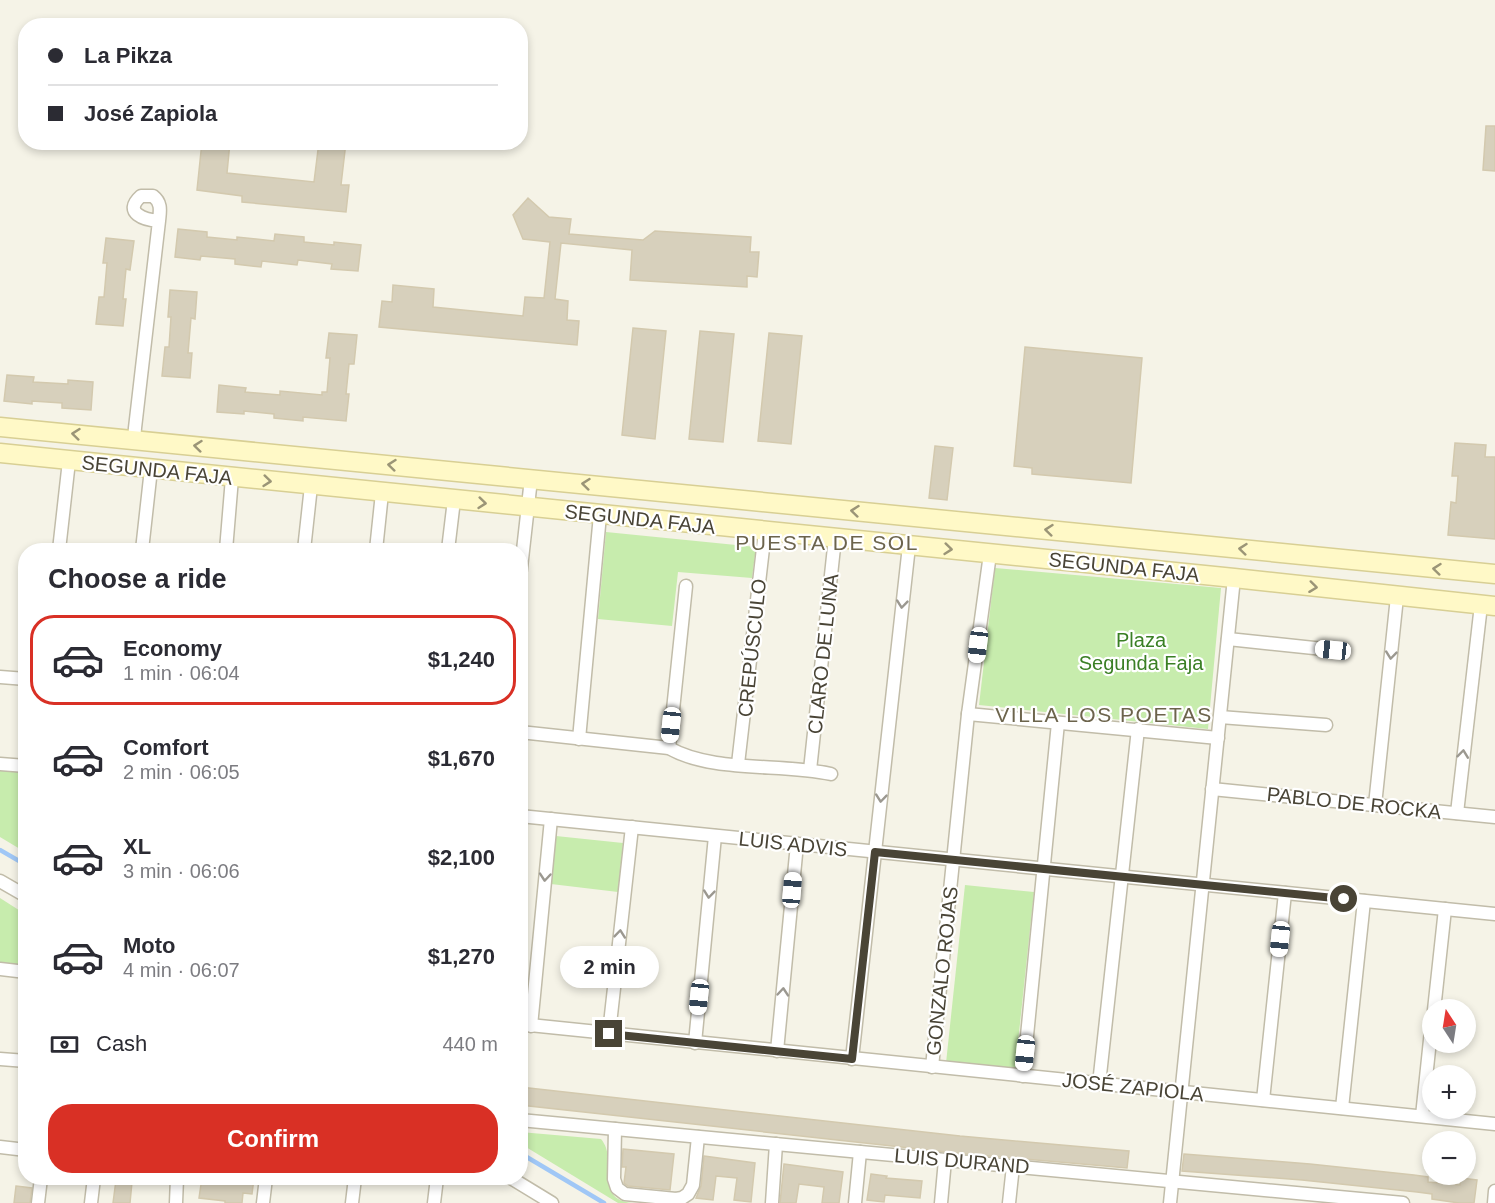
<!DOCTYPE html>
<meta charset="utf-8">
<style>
:root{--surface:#fff;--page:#f2f2f3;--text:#2b2b33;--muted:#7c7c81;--line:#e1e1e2;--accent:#d93025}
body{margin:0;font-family:Arial,sans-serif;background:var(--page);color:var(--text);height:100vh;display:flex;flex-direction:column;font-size:22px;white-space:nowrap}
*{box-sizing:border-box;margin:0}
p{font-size:20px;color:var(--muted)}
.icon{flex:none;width:33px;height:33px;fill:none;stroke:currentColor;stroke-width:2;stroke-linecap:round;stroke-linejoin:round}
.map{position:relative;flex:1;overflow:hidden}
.sheet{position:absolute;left:18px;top:543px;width:510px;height:642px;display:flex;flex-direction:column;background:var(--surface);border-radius:24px;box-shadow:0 3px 9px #0003}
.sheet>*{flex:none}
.top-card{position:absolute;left:18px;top:18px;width:510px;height:132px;border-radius:24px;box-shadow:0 3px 9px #0003;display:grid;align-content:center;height:132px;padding:0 30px;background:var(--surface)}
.needle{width:39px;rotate:348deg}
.controls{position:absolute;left:1422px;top:999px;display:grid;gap:12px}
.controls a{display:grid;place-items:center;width:54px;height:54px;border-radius:50%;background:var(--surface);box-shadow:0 3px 9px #0003;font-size:30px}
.end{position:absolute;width:27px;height:27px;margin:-14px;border:8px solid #494436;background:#fff;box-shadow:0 0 0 3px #fff}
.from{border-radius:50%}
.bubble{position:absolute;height:42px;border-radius:21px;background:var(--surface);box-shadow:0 3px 9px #0003;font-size:20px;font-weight:700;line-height:42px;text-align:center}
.car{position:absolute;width:18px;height:36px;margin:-18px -9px;border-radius:8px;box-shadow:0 0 4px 2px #0007;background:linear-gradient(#fff 24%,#345 0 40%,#fff 0 76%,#345 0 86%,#fff 0)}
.top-card b{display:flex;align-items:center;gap:21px;height:57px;font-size:22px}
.top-card b+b{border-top:2px solid var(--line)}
.top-card i{width:15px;height:15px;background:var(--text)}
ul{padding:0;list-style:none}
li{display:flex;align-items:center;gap:18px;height:90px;margin:0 12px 9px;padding:0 18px;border:3px solid transparent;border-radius:24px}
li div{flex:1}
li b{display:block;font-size:22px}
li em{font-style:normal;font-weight:700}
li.selected{border-color:var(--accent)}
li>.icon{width:54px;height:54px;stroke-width:1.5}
h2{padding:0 30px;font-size:27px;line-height:72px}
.pay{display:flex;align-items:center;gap:15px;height:66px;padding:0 30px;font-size:22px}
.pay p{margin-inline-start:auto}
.primary-button{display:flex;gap:12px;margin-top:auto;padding:12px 30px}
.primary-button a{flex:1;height:69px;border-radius:24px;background:var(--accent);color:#fff;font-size:24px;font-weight:700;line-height:69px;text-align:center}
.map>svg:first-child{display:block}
</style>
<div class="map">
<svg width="1495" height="1203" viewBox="0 0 1495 1203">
<rect width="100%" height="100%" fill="#f5f3e7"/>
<g fill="#c7ecad">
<path d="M606,532L756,547L752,578L678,572L672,626L598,619Z"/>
<path d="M995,568L1221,588L1208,729L979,705Z"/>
<path d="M0,770L25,773V852L0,837Z"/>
<path d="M556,836L623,843L618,892L551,884Z"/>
<path d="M965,885L1034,892L1015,1070L946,1063Z"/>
<path d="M0,898L25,914V966L0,963Z"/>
<path d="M520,1132L601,1139C619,1160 593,1199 632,1203H618L521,1144Z"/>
</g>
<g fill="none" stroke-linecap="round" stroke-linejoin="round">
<g stroke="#a0c7f6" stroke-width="4.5">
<path d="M0,850L26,865"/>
<path d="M520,1153L604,1203"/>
</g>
</g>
<g fill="#d7d0bc" stroke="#d3c9ae" stroke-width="1.5">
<path d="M1486,126H1495V171L1483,170Z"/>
<path d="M202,142H230L227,173L314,182L319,142H346L341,185H349L346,212L242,202V196L197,190Z"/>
<path d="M528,198L549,217L571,219L569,234L643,240L655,231L751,237L750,252H759L757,277L747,276V287L630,280L632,250L561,243L555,299L568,301L567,320L579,321L577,345L379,327L382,301L392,302L393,285L434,289L433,307L523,316L525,297L544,298L550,242L523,239L513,215Z"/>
<path d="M178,229L207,232V237L237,240V237L274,241L275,234L304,237V242L334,245V242L361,245L358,271L331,269L332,264L298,260L297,265L262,261L261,267L235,264V259L201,256L200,260L175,257Z"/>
<path d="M106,238L134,241L130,270L126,269L123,299H126L123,326L96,324L99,297H104L107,263H103Z"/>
<path d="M170,290L197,292L195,319L191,318L188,353H192L190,378L162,376L165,347H169L171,317H168Z"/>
<path d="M633,328L666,331L655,439L622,435Z"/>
<path d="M700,331L734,334L723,442L689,439Z"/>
<path d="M329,333L357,335L354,364H349L346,394H349L346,421L303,417V421L274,418V414L244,411V414L217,412L219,385L246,388L245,392L280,395V391L322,395V392H327L330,358H326Z"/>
<path d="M769,333L802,336L791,444L758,441Z"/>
<path d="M1025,347L1142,358L1131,483L1032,474V468L1014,466Z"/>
<path d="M7,375L34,377L33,382L68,384V380L93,382L91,410L62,408V403L32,401V404L4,401Z"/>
<path d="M1455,443L1486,445L1485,457H1495V539L1448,535L1451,502L1456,503L1458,476H1452Z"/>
<path d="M935,446L953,448L947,500L929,498Z"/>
<path d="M520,1087L960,1136L1129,1151L1127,1168L956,1153L520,1105Z"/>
<path d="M623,1149L674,1154L670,1190L628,1186L624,1183L626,1167H622Z"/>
<path d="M1184,1154L1310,1164L1414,1175L1428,1177V1182L1460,1185L1461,1178L1477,1180L1474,1203H1459L1432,1199V1194L1417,1192L1302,1180L1182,1171Z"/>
<path d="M704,1156L755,1163L751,1202L734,1200L737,1178L716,1176L713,1200L696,1198L701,1186Z"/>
<path d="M784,1164L843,1172L839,1203H822L824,1187L799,1184L796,1203H780Z"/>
<path d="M871,1174L887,1176L886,1178L922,1181L920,1198L885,1195L884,1202L867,1200Z"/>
<path d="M202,1178H254L252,1194L243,1193L242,1203H225V1201L199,1198Z"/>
<path d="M116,1180L132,1182L130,1203H113Z"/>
<path d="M16,1186L32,1188L30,1203H14Z"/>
</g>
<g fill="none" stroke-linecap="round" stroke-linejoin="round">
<g stroke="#c1bca9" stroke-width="15">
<g id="minor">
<path d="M134,440L135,428L159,221C160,211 162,203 153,196H141C122,213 145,220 159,221"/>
<path d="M59,550L69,461"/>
<path d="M142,550L151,469"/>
<path d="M226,550L232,478"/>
<path d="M304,550L311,486"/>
<path d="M376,550L382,493"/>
<path d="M448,550L454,500"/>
<path d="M520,577L531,479"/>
<path d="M1228,639L1333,650"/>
<path d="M0,677L26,679"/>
<path d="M968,714L1218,738"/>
<path d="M1220,717L1326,725"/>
<path d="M520,732L669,748C713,773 781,763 831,774"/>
<path d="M579,739L600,515"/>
<path d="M669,748L686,586"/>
<path d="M0,764L26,766"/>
<path d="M738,764L765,531"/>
<path d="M810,770L835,538"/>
<path d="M1212,789L1495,817"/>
<path d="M1375,805L1397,597"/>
<path d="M1457,813L1481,605"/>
<path d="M520,816L1495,914"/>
<path d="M0,881L26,896"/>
<path d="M0,969L26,972"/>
<path d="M1434,1010L1445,909"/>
<path d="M520,1024L1495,1124"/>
<path d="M531,1026L551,819"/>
<path d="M609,1033L632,827"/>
<path d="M695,1043L715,836"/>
<path d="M777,1051L797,844"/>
<path d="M0,1059L26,1061"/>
<path d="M852,1059L909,546"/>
<path d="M932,1067L968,714L990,554"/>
<path d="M1023,1076L1058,723"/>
<path d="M1099,1084L1138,729"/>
<path d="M1263,1100L1285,893"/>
<path d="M1342,1108L1364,901"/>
<path d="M1422,1116L1432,1021"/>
<path d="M520,1120L1403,1203"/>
<path d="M615,1129L614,1179L617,1188L625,1194L676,1199L682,1198L688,1194L693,1185L698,1137"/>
<path d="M0,1147L26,1150"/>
<path d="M511,1178L552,1203"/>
<path d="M38,1203L41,1178"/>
<path d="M91,1203L94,1178"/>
<path d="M176,1203L177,1178"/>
<path d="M263,1203L266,1178"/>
<path d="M352,1203L355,1178"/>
<path d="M434,1203L437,1178"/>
<path d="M772,1203L776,1144"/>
<path d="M855,1203L860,1152"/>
<path d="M941,1203L945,1160"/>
<path d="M1009,1203L1013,1166"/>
<path d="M1170,1203L1234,578"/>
<path d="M1494,1203L1495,1191"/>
</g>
</g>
<g stroke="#d8cf94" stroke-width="21">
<g id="secondary">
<path d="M0,427L1495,574"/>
<path d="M0,453L1234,578L1495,606"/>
</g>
</g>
<use href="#minor" stroke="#fff" stroke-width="12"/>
<use href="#secondary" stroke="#fff9c7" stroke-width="18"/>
</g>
<defs><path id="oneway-chevron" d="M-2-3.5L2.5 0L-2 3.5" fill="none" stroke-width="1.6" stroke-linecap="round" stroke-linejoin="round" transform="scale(1.5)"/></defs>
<g stroke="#9b9577">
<use href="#oneway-chevron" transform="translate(76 434) rotate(-174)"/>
<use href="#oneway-chevron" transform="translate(198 446) rotate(-174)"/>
<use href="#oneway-chevron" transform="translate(392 465) rotate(-174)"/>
<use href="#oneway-chevron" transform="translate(267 481) rotate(6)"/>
<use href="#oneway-chevron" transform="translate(586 484) rotate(-174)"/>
<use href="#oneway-chevron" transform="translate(482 503) rotate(6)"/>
<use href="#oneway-chevron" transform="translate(855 511) rotate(-174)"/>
<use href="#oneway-chevron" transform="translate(1049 530) rotate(-174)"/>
<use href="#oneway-chevron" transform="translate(948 549) rotate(6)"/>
<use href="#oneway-chevron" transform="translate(1243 549) rotate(-174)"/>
<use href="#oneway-chevron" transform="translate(1437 569) rotate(-174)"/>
<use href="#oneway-chevron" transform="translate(1313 587) rotate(7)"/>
</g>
<g stroke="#9b9890">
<use href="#oneway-chevron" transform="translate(902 604) rotate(96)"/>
<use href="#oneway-chevron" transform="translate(1391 655) rotate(96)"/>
<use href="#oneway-chevron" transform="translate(1463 754) rotate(-83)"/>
<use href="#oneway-chevron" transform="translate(881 798) rotate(96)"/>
<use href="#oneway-chevron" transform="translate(545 877) rotate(95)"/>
<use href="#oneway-chevron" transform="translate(709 894) rotate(96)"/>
<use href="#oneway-chevron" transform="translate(620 934) rotate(-84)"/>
<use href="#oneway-chevron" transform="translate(783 992) rotate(-85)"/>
</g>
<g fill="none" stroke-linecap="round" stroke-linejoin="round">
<path stroke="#494436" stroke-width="8" d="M609,1034L852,1059L875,852L1344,899"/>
</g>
<g text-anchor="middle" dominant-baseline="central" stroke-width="4.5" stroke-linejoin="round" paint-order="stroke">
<g font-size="20" fill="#494436" stroke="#fff">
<text transform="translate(157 470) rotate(6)">SEGUNDA FAJA</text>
<text transform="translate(640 519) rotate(6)">SEGUNDA FAJA</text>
<text transform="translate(1124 567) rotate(6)">SEGUNDA FAJA</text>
<text transform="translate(752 648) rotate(-84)">CREPÚSCULO</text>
<text transform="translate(823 654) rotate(-84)">CLARO DE LUNA</text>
<text transform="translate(1354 803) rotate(6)">PABLO DE ROCKA</text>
<text transform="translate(793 844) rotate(6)">LUIS ADVIS</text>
<text transform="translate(942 971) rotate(-84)">GONZALO ROJAS</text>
<text transform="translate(1133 1087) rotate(6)">JOSÉ ZAPIOLA</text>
<text transform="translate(962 1161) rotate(5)">LUIS DURAND</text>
</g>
<g font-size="20" fill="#3a7f24" stroke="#fff">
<text x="1141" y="640">Plaza<tspan x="1141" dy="23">Segunda Faja</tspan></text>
</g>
<g font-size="21" letter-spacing="1.5" fill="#6c644c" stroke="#fff">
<text x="827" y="542">PUESTA DE SOL</text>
<text x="1104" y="714">VILLA LOS POETAS</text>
</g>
</g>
</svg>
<div class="controls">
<a><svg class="needle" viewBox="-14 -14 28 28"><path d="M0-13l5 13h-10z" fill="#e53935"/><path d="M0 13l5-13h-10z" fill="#7c7c81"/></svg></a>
<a>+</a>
<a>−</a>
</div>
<i class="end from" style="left:1344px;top:899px"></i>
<i class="end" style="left:609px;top:1034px"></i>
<div class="bubble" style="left:560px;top:946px;width:99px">2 min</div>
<i class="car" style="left:978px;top:645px;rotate:187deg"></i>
<i class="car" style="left:1333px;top:650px;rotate:276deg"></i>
<i class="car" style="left:671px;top:725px;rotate:186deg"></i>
<i class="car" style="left:792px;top:890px;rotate:5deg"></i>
<i class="car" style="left:1280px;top:939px;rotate:186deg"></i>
<i class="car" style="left:699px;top:997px;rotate:186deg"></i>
<i class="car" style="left:1025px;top:1053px;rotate:186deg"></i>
<div class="top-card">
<b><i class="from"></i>La Pikza</b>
<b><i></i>José Zapiola</b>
</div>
<section class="sheet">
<h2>Choose a ride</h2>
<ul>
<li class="selected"><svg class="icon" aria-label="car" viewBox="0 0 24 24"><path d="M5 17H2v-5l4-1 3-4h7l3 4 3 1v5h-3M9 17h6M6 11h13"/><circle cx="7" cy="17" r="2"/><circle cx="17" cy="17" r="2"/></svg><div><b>Economy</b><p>1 min · 06:04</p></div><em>$1,240</em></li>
<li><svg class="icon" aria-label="car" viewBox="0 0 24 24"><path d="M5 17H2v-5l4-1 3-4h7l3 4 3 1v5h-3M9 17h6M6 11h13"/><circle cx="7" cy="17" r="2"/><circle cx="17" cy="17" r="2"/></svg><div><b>Comfort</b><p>2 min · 06:05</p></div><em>$1,670</em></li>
<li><svg class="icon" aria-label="car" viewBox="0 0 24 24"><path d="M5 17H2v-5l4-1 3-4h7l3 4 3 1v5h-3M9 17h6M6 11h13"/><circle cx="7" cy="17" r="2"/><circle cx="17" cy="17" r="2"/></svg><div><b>XL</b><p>3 min · 06:06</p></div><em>$2,100</em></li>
<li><svg class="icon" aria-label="car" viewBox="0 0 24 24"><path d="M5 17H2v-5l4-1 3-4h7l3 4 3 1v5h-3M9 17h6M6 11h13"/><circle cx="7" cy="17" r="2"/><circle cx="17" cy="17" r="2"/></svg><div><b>Moto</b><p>4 min · 06:07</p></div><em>$1,270</em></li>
</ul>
<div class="pay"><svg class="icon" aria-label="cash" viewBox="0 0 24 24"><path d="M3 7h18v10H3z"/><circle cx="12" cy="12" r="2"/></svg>Cash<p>440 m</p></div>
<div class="primary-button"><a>Confirm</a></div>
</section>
</div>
